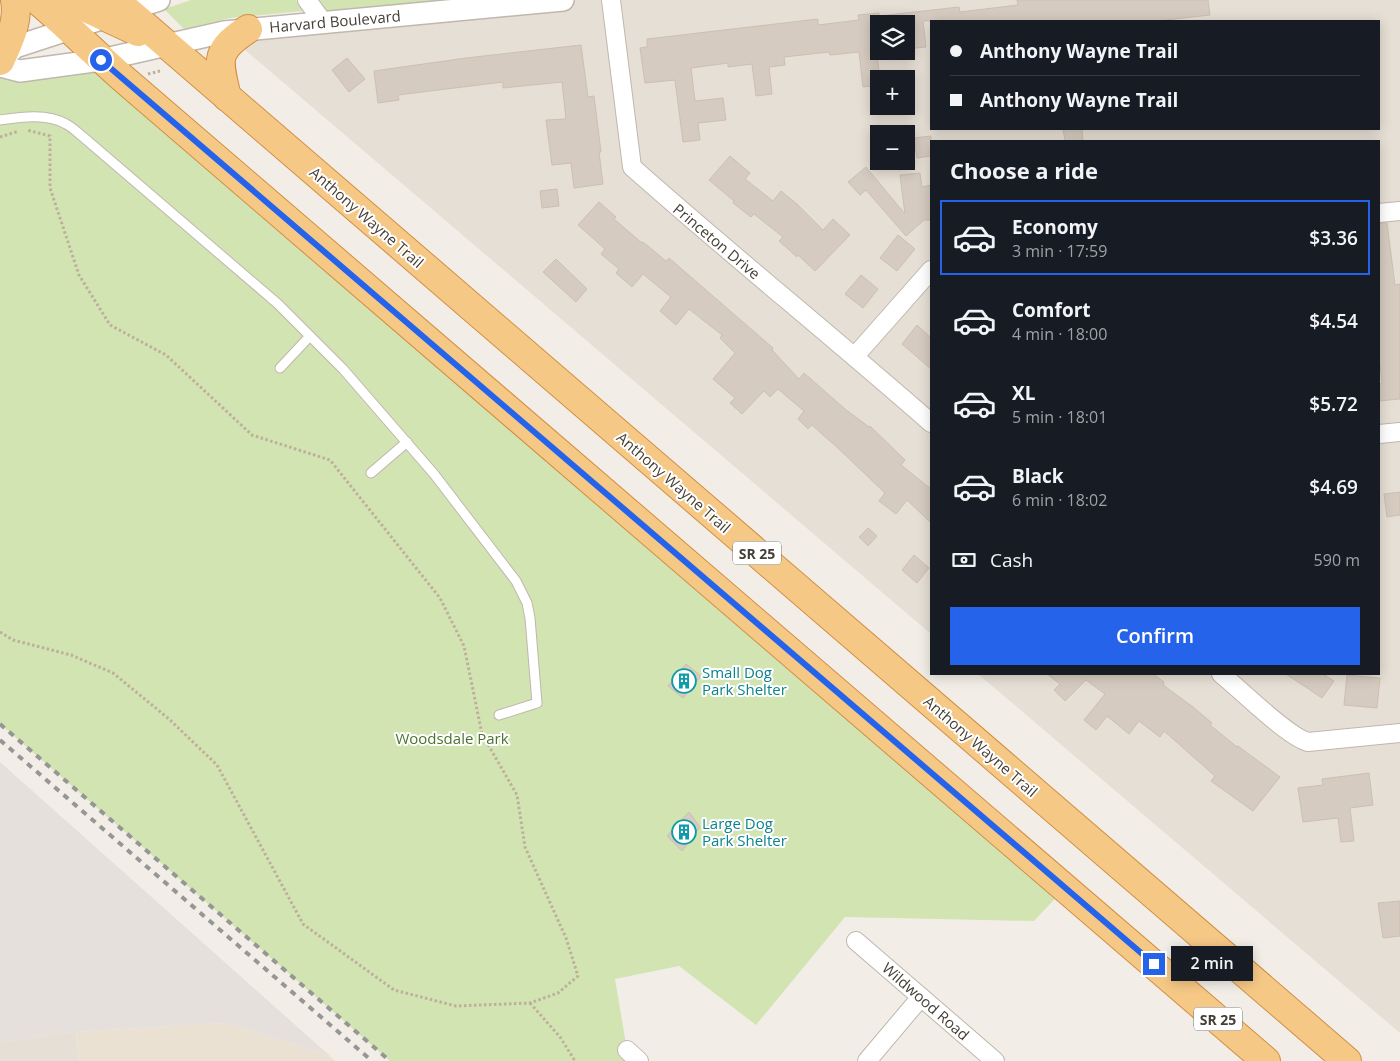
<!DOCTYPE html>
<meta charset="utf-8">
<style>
:root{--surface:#171b24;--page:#20242c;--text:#f1f3f6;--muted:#9ea1a6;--line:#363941;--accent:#2563eb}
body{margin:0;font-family:"Open Sans",sans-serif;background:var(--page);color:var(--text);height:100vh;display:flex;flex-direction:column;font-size:19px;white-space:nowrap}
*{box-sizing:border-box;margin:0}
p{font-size:16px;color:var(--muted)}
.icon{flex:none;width:28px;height:28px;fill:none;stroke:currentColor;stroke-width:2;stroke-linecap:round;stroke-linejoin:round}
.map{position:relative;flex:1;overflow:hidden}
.side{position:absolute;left:930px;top:140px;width:450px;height:535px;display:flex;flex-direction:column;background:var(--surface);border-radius:0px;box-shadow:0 2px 12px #0003}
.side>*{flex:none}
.guide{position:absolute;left:930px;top:20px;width:450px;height:110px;border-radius:0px;box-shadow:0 2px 12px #0003;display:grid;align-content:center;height:110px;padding:0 20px;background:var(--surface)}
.buttons{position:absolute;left:870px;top:15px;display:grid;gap:10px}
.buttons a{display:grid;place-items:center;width:45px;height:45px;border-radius:0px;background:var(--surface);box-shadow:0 2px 12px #0003;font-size:25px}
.end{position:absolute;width:22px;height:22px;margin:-11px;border:6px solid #2563eb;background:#fff;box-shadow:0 0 0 2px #fff}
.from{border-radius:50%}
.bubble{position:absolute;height:35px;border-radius:0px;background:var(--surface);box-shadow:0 2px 12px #0003;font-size:16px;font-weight:600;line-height:35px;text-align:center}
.guide b{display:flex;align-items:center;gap:18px;height:48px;font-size:19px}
.guide b+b{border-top:1px solid var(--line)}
.guide i{width:12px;height:12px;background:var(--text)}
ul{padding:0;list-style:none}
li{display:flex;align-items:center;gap:15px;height:75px;margin:0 10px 8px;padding:0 10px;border:2px solid transparent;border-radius:0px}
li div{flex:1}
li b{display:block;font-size:19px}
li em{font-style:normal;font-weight:600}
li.on{border-color:var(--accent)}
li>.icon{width:45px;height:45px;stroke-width:1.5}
h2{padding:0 20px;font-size:22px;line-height:60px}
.pay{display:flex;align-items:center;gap:12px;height:55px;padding:0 20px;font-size:19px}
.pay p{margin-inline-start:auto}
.cta{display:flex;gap:10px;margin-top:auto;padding:10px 20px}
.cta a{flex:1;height:58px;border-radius:0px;background:var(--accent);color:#fff;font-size:20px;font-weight:600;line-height:58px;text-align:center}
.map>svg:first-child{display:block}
</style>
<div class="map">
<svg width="1400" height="1061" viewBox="0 0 1400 1061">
<rect width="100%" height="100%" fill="#f2eee7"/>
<g fill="#e6dfd5" fill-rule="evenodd">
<path d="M563,0H1400V1033L978,674H1379V141H931V634L224,32ZM931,21H1379V129H931ZM879,24H906V51H879ZM879,79H906V106H879ZM879,134H906V161H879Z"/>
<path d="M76,1032L79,1061H0V1042Z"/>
</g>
<path fill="#e5e0dc" d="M0,762L329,1055L224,1023L76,1032L0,1042Z"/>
<path fill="#eae1d2" d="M224,1023L329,1055L335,1061H79L76,1032Z"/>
<g fill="#d2e4b2">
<path d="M191,0H296L303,11L230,18L184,29L164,9Z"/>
<path d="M315,0H493L334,14L319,6Z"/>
<path d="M101,60L1066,887L1034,921L845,917L756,1025L679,966L615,979L627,1050L639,1061H390L0,724V66Z"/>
</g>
<g fill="#d6cbc0" stroke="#cdbfb1">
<path d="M1017,0H1208L1210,15L1157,21H923L926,47L906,49V24H879V16V47H876L880,79H879V85L863,87L859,52L830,55L829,52L784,57L785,65L769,67L772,94L756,96L752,64L728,67V63L691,68L695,101L723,98L726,120L698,123L700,140L683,142L675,80L645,83L640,48L647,47V39L818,19V25L859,20L858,15L879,13V16L959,7L960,12L1018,5Z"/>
<path d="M581,45L588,97L594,96L601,152H599L603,184L574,188L571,163L552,165L546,120L566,119L562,82L503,88V82L398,95L399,100L378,103L374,71L466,58Z"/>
<path d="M347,58L365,79L349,92L332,70Z"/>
<path d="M1063,129H1082L1083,141H1065Z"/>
<path d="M931,136V156L917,158L914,138Z"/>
<path d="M730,156L750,173L745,179L773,201L781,191L798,205L823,230L833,219L850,235L815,271L798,255L797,257L779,241L783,237L754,214L751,217L733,203L734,201L709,180Z"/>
<path d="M866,167L905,214L900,175L920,173L922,187L931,185V220H924L906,236L866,190L860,195L848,182Z"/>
<path d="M557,189L559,206L542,208L540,191Z"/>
<path d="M599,202L616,217L614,219L642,243L643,242L666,261L669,258L773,348L772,350L799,379L804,373L845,409L869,427L870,426L905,460L901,465L931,489V523L907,500L896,514L879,501L885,493L839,449L812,425L808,429L798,419L804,411L778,389L770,397L764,391L742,414L730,403L735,398L713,379L735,353L720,338L722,335L689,309L676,325L660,311L671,297L643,274L632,287L616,273L619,269L601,254L605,249L578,225Z"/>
<path d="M1379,223H1387L1395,285L1400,284V399L1379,401V384L1382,383L1379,356Z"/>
<path d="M898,235L915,249L897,271L880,258Z"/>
<path d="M556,259L587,289L576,302L543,272Z"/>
<path d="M861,275L878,289L863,308L845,294Z"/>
<path d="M917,325L931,338V369L902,344Z"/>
<path d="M1400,492V515L1387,517L1384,494Z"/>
<path d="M868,528L877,536L868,546L859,537Z"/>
<path d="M914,555L929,568L917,583L902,570Z"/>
<path d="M686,664L701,676L683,698L668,686Z"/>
<path d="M1047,674H1153L1164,682L1163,685L1193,707L1212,723L1210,725L1237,747L1238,746L1280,777L1253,811L1211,781L1215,776L1164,731L1160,737L1139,721L1129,734L1107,716L1096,730L1084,720L1105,694L1086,680L1065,701L1054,690L1060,684Z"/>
<path d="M1286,674H1323L1334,681L1322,698Z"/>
<path d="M1347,675L1380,678L1377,708L1344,705Z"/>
<path d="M1369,773L1373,805L1350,808L1354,841L1341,842L1338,818L1303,822L1298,788L1323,785L1322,779Z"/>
<path d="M689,812L700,827L682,851L667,836Z"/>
<path d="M1400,901V936L1383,938L1378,903Z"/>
</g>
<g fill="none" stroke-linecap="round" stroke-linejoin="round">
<g stroke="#c0b7ad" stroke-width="11">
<g id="service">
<path d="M0,120C21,117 47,113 66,124C72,127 77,132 82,136L278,304L343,369L434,474L516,581L527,603L530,618L537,703L499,715"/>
<path d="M280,368L310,336"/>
<path d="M371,473L407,442"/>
</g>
</g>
<g stroke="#c0b7ad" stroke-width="20">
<g id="minor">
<path d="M307,0L323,22"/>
<path d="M611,0L632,167C730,254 832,336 931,423"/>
<path d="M1379,213L1400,211"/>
<path d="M855,356L931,270"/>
<path d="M1379,434L1400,432"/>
<path d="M1221,674C1240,689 1288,737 1308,742L1400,733"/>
<path d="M856,941L995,1061"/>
<path d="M627,1050L639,1061"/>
<path d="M867,1061L921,997"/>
</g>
</g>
<g stroke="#c0b7ad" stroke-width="24">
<g id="tertiary">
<path d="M0,61L15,47L159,0"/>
<path d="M0,66L20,71L101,60L224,32L563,0"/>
</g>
</g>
<g stroke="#d28e41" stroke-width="30">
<g id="trunk">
<path d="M37,0C68,26 96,55 126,81L1266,1061"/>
<path d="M69,0L138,32"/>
<path d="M115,0L1347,1061"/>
<path d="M0,61C9,41 19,22 15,0"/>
<path d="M227,97C218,60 214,51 248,29"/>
</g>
</g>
<g stroke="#beaf9c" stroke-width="3" stroke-dasharray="2.5 2.5" stroke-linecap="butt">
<path d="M148,74L160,71"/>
<path d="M0,137L19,131"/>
<path d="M0,632L13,640L71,655L113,673L169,719L217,765L303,924L394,990L456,1006L530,1003L558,993L578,976L566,938L525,847L517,795L482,734L464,646L440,598L330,460L252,435L166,355L110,325L79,275L50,188V136L27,130"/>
<path d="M530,1003L560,1037L575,1061"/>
</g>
<use href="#service" stroke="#fff" stroke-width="9"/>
<use href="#minor" stroke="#fff" stroke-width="18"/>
<use href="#tertiary" stroke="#fff" stroke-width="21"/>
<use href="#trunk" stroke="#f6c886" stroke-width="28"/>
<g stroke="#969696" stroke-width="4" stroke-dasharray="6 6" stroke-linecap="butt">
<path d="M0,724L390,1061"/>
<path d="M0,740L372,1061"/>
</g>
</g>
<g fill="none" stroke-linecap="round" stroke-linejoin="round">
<path stroke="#2563eb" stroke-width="6" d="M101,60L1154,964"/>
</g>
<defs>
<g id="building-ring" transform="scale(1.25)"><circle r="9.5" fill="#fff" stroke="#0f9aa8" stroke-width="1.5"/><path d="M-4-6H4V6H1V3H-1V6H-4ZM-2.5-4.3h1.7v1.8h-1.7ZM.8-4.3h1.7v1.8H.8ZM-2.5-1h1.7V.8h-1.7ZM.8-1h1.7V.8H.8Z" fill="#0f9aa8"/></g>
</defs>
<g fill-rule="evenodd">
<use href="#building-ring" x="684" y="681"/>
<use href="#building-ring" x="684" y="832"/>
</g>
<g text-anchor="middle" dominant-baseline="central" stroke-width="4" stroke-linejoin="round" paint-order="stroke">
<g fill="#fff" stroke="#7d7872" stroke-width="1">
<rect x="733" y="541.5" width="48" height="23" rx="4"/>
<rect x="1194" y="1007.5" width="48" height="23" rx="4"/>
</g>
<g font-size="14" font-weight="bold" fill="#453e36">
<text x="757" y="553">SR 25</text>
<text x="1218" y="1019">SR 25</text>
</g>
<g font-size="15" fill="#453e36" stroke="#fff">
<text transform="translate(335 21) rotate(-5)">Harvard Boulevard</text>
<text transform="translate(367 217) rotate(41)">Anthony Wayne Trail</text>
<text transform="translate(717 241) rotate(40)">Princeton Drive</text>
<text transform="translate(674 482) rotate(41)">Anthony Wayne Trail</text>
<text transform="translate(981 746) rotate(41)">Anthony Wayne Trail</text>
<text transform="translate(926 1001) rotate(41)">Wildwood Road</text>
</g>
<g font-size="15" fill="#0d838f" stroke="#fff" text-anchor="start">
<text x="702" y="672">Small Dog<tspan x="702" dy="17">Park Shelter</tspan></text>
<text x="702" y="823">Large Dog<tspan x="702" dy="17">Park Shelter</tspan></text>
</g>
<g font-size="15" fill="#4e722e" stroke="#fff">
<text x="452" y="738">Woodsdale Park</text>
</g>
</g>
</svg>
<div class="buttons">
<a><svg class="icon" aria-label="layers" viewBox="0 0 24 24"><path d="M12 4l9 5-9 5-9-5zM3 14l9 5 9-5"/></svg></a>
<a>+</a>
<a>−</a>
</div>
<i class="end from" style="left:101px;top:60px"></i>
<i class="end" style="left:1154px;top:964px"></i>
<div class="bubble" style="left:1171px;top:946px;width:82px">2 min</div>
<div class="guide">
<b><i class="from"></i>Anthony Wayne Trail</b>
<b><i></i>Anthony Wayne Trail</b>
</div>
<section class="side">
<h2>Choose a ride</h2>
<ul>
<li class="on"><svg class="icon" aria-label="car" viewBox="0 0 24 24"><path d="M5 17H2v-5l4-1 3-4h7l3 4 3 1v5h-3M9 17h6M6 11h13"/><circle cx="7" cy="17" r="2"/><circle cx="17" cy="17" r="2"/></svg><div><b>Economy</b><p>3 min · 17:59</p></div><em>$3.36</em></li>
<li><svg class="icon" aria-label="car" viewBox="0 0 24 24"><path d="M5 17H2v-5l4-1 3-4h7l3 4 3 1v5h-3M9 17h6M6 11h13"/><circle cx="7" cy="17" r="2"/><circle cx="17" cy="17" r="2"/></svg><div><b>Comfort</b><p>4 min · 18:00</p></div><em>$4.54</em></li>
<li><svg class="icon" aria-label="car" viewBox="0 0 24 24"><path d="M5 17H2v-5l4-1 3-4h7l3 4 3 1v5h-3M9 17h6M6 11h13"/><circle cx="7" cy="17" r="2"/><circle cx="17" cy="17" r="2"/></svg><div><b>XL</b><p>5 min · 18:01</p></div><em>$5.72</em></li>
<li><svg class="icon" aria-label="car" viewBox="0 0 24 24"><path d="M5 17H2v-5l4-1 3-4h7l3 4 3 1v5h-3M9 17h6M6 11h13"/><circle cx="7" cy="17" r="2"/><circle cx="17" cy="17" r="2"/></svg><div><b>Black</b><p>6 min · 18:02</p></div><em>$4.69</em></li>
</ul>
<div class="pay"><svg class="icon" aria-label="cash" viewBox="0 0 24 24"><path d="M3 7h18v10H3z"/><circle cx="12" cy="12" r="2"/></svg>Cash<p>590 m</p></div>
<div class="cta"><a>Confirm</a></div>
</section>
</div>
